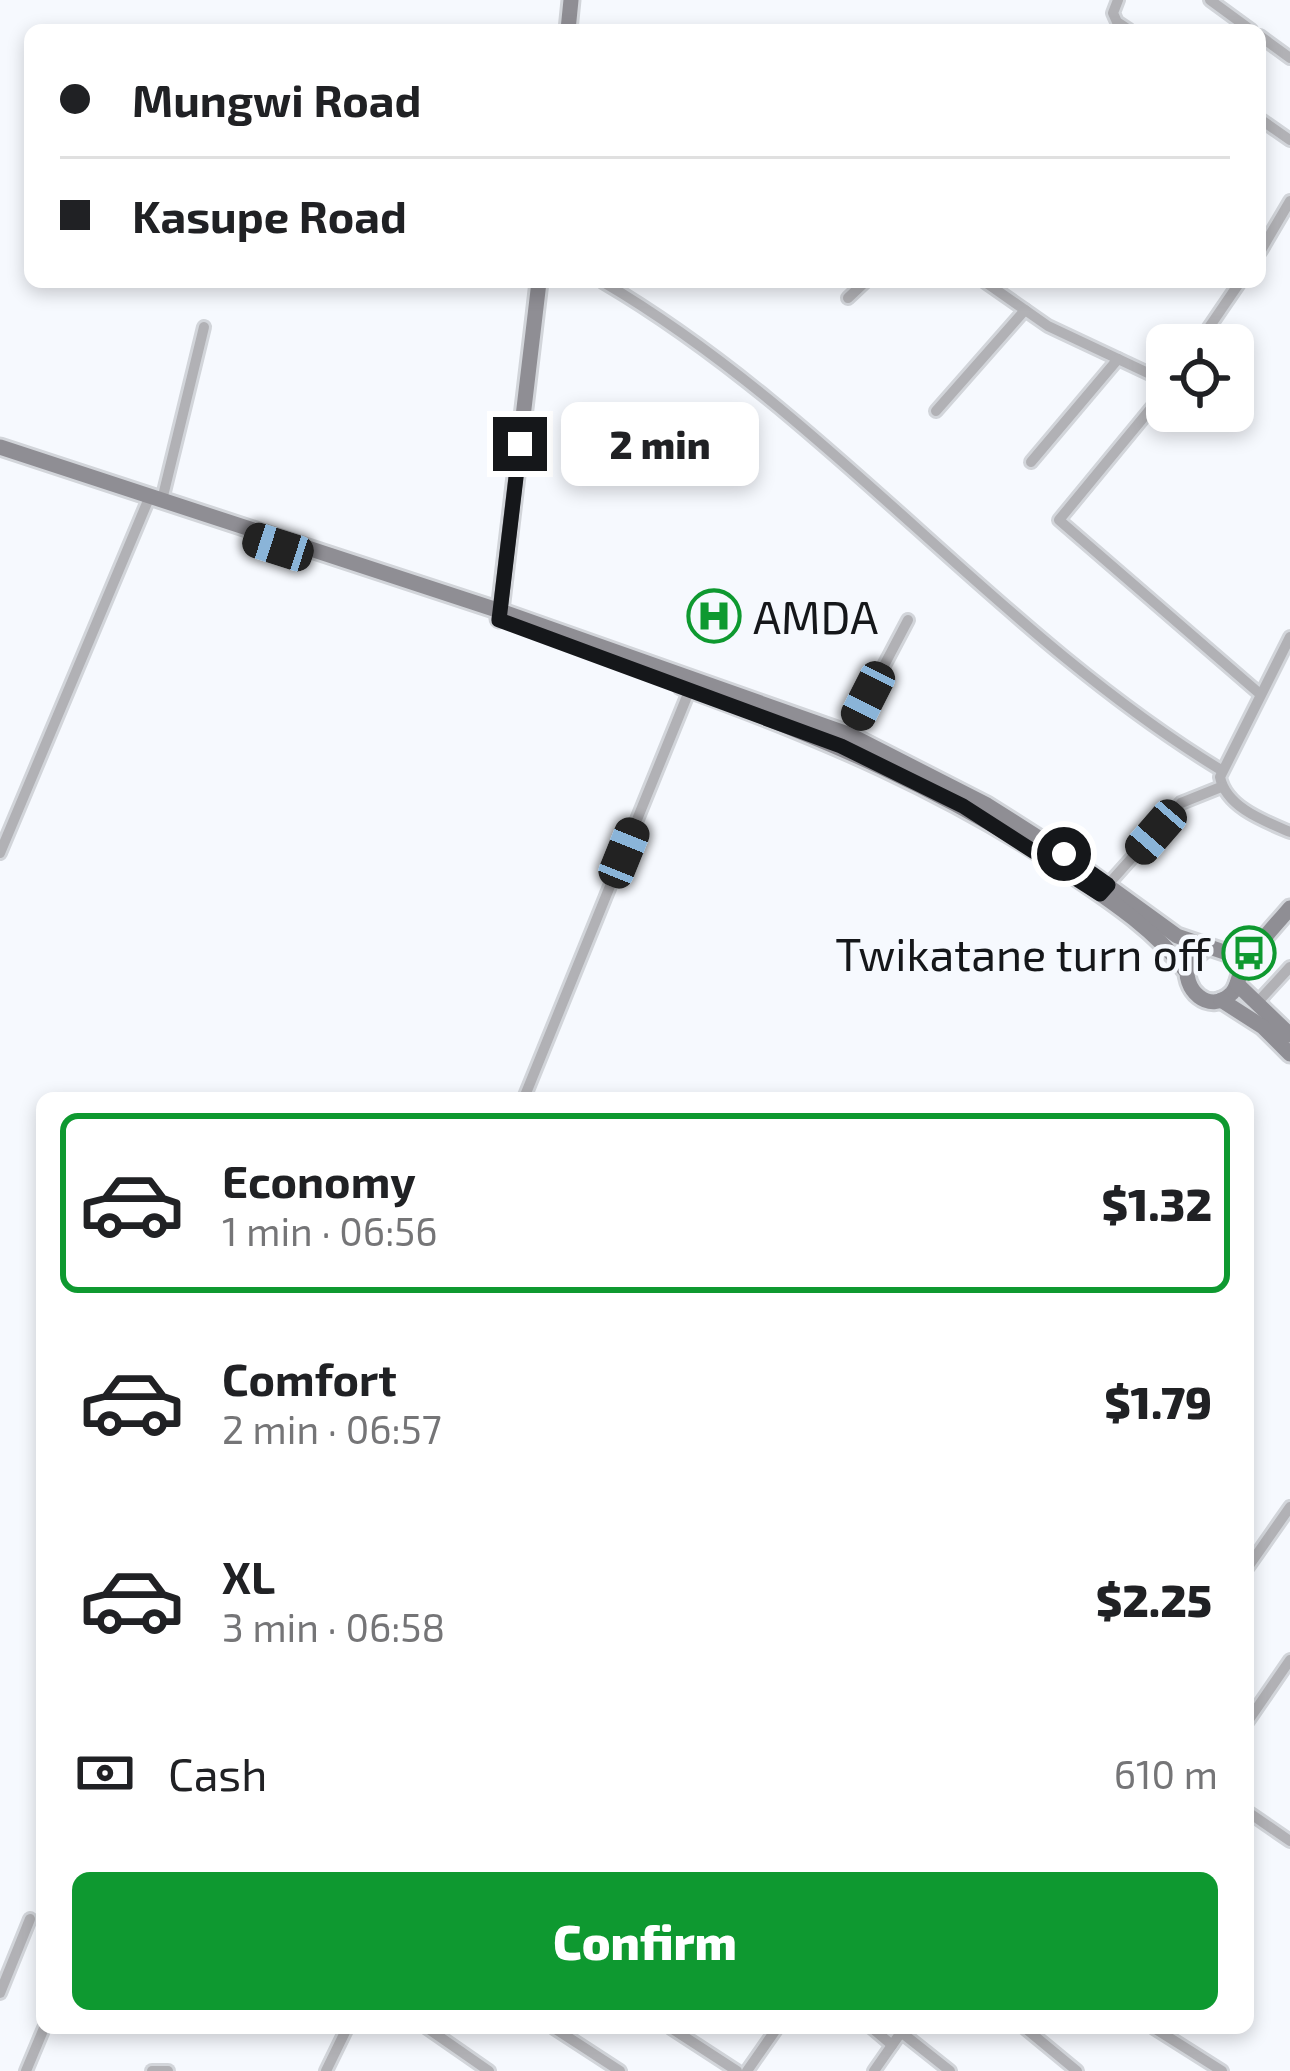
<!DOCTYPE html>
<meta charset="utf-8">
<style>
:root{--surface:#fff;--page:#f2f2f2;--text:#202124;--muted:#757577;--line:#e0e0e0;--accent:#0e9930}
body{margin:0;font-family:"Exo 2",sans-serif;background:var(--page);color:var(--text);height:100vh;display:flex;flex-direction:column;font-size:45px;white-space:nowrap}
*{box-sizing:border-box;margin:0}
p{font-size:39px;color:var(--muted)}
.icon{flex:none;width:66px;height:66px;fill:none;stroke:currentColor;stroke-width:2;stroke-linecap:round;stroke-linejoin:round}
.map{position:relative;flex:1;overflow:hidden}
.details{position:absolute;left:36px;top:1092px;width:1218px;height:942px;display:flex;flex-direction:column;background:var(--surface);border-radius:18px;box-shadow:0 6px 18px #0003}
.details>*{flex:none}
.hud{position:absolute;left:24px;top:24px;width:1242px;height:264px;border-radius:18px;box-shadow:0 6px 18px #0003;display:grid;align-content:center;height:264px;padding:0 36px;background:var(--surface)}
.fabs{position:absolute;left:1146px;top:324px;display:grid;gap:24px}
.fabs a{display:grid;place-items:center;width:108px;height:108px;border-radius:18px;background:var(--surface);box-shadow:0 6px 18px #0003;font-size:60px}
.end{position:absolute;width:54px;height:54px;margin:-27px;border:15px solid #15171a;background:#fff;box-shadow:0 0 0 6px #fff}
.from{border-radius:50%}
.bubble{position:absolute;height:84px;border-radius:18px;background:var(--surface);box-shadow:0 6px 18px #0003;font-size:39px;font-weight:800;line-height:84px;text-align:center}
.car{position:absolute;width:36px;height:72px;margin:-36px -18px;border-radius:15px;box-shadow:0 0 9px 3px #0007;background:linear-gradient(#222 24%,#8ab4d8 0 40%,#222 0 76%,#8ab4d8 0 86%,#222 0)}
.hud b{display:flex;align-items:center;gap:42px;height:114px;font-size:45px}
.hud b+b{border-top:3px solid var(--line)}
.hud i{width:30px;height:30px;background:var(--text)}
ul{padding:21px 0 0;list-style:none}
li{display:flex;align-items:center;gap:36px;height:180px;margin:0 24px 18px;padding:0 12px;border:6px solid transparent;border-radius:18px}
li div{flex:1}
li b{display:block;font-size:45px}
li em{font-style:normal;font-weight:800}
li.current{border-color:var(--accent)}
li>.icon{width:108px;height:108px;stroke-width:1.5}
.pay{display:flex;align-items:center;gap:30px;height:132px;padding:0 36px;font-size:45px}
.pay p{margin-inline-start:auto}
.button{display:flex;gap:24px;margin-top:auto;padding:24px 36px}
.button a{flex:1;height:138px;border-radius:18px;background:var(--accent);color:#fff;font-size:48px;font-weight:800;line-height:138px;text-align:center}
.map>svg:first-child{display:block}
</style>
<div class="map">
<svg width="1290" height="2071" viewBox="0 0 1290 2071">
<rect width="100%" height="100%" fill="#f6f9fe"/>
<g fill="none" stroke-linecap="round" stroke-linejoin="round">
<g stroke="#d2d5da" stroke-width="16">
<g id="street">
<path d="M1118,0L1113,13L1117,22L1129,30"/>
<path d="M1210,0L1251,30"/>
<path d="M1260,36L1290,58"/>
<path d="M1260,119L1290,140"/>
<path d="M1260,252L1290,201"/>
<path d="M603,282C831,416 996,633 1221,770"/>
<path d="M985,282L1048,326L1167,382"/>
<path d="M848,298L865,282"/>
<path d="M1197,345L1240,282"/>
<path d="M1167,389L1059,520L1260,694"/>
<path d="M936,411L1025,310"/>
<path d="M1031,462L1118,359"/>
<path d="M162,500L204,327"/>
<path d="M1290,637L1220,777C1226,807 1264,821 1290,832"/>
<path d="M848,734L908,620"/>
<path d="M0,853L147,503"/>
<path d="M1104,889L1181,803L1221,787"/>
<path d="M1256,1004L1290,967"/>
<path d="M524,1098L690,689"/>
<path d="M1248,1567L1290,1507"/>
<path d="M1248,1721L1290,1660"/>
<path d="M1248,1812L1290,1841"/>
<path d="M0,1993L30,1919"/>
<path d="M427,2028L489,2071"/>
<path d="M554,2028L620,2071"/>
<path d="M671,2028L737,2071"/>
<path d="M872,2028L892,2045"/>
<path d="M1025,2028L1077,2071"/>
<path d="M1154,2028L1222,2071"/>
<path d="M901,2032L950,2071"/>
<path d="M26,2071L44,2028"/>
<path d="M152,2071H168"/>
<path d="M326,2071L347,2028"/>
<path d="M747,2071L777,2028"/>
<path d="M874,2071L902,2031"/>
</g>
</g>
<g stroke="#d2d5da" stroke-width="21">
<g id="secondary">
<path d="M568,30L571,0"/>
<path d="M0,447L500,611L848,734L987,805L1064,854L1177,936L1230,954L1259,944"/>
<path d="M499,619L539,282"/>
<path d="M681,686C820,736 951,792 1074,876C1113,902 1157,932 1185,970"/>
<path d="M1206,948L1188,963C1181,989 1209,1016 1232,993C1239,985 1238,975 1243,967C1255,946 1274,927 1290,908"/>
<path d="M1237,984L1290,1035"/>
<path d="M1221,1000L1263,1027L1290,1054"/>
</g>
</g>
<use href="#street" stroke="#b1b1b5" stroke-width="10"/>
<use href="#secondary" stroke="#8f8e94" stroke-width="15"/>
</g>
<g fill="none" stroke-linecap="round" stroke-linejoin="round">
<path stroke="#15171a" stroke-width="15" d="M520,444L499,620L841,746L963,806L1100,894L1108,885L1064,854"/>
</g>
<defs>
<g id="hospital-ring" transform="scale(2.7)"><circle r="9.5" fill="#f6f9fe" stroke="#0e9930" stroke-width="1.5"/><path d="M-5-5h3v3.5h4V-5h3V5h-3V1.5h-4V5h-3Z" fill="#0e9930"/></g>
<g id="bus-ring" transform="scale(2.7)"><circle r="9.5" fill="#f6f9fe" stroke="#0e9930" stroke-width="1.5"/><path d="M-5-6H5V4H4V6H2V4H-2V6H-4V4H-5ZM-3.5-4V0h7V-4ZM-3.5 1.2v1.5H-2V1.2ZM2 1.2v1.5H3.5V1.2Z" fill="#0e9930"/></g>
</defs>
<g fill-rule="evenodd">
<use href="#hospital-ring" x="714" y="616"/>
<use href="#bus-ring" x="1249" y="953"/>
</g>
<g text-anchor="middle" dominant-baseline="central" stroke-width="9" stroke-linejoin="round" paint-order="stroke">
<g font-size="45" fill="#15171a" stroke="#f6f9fe" text-anchor="start">
<text x="753" y="616">AMDA</text>
<text x="1210" y="953" text-anchor="end">Twikatane turn off</text>
</g>
</g>
</svg>
<div class="fabs">
<a><svg class="icon" aria-label="locate" viewBox="0 0 24 24"><circle cx="12" cy="12" r="6"/><path d="M12 2v4M12 18v4M2 12h4M18 12h4"/></svg></a>
</div>
<i class="end from" style="left:1064px;top:854px"></i>
<i class="end" style="left:520px;top:444px"></i>
<div class="bubble" style="left:561px;top:402px;width:198px">2 min</div>
<i class="car" style="left:278px;top:547px;rotate:288deg"></i>
<i class="car" style="left:868px;top:696px;rotate:207deg"></i>
<i class="car" style="left:1156px;top:832px;rotate:221deg"></i>
<i class="car" style="left:624px;top:853px;rotate:22deg"></i>
<div class="hud">
<b><i class="from"></i>Mungwi Road</b>
<b><i></i>Kasupe Road</b>
</div>
<section class="details">
<ul>
<li class="current"><svg class="icon" aria-label="car" viewBox="0 0 24 24"><path d="M5 17H2v-5l4-1 3-4h7l3 4 3 1v5h-3M9 17h6M6 11h13"/><circle cx="7" cy="17" r="2"/><circle cx="17" cy="17" r="2"/></svg><div><b>Economy</b><p>1 min · 06:56</p></div><em>$1.32</em></li>
<li><svg class="icon" aria-label="car" viewBox="0 0 24 24"><path d="M5 17H2v-5l4-1 3-4h7l3 4 3 1v5h-3M9 17h6M6 11h13"/><circle cx="7" cy="17" r="2"/><circle cx="17" cy="17" r="2"/></svg><div><b>Comfort</b><p>2 min · 06:57</p></div><em>$1.79</em></li>
<li><svg class="icon" aria-label="car" viewBox="0 0 24 24"><path d="M5 17H2v-5l4-1 3-4h7l3 4 3 1v5h-3M9 17h6M6 11h13"/><circle cx="7" cy="17" r="2"/><circle cx="17" cy="17" r="2"/></svg><div><b>XL</b><p>3 min · 06:58</p></div><em>$2.25</em></li>
</ul>
<div class="pay"><svg class="icon" aria-label="cash" viewBox="0 0 24 24"><path d="M3 7h18v10H3z"/><circle cx="12" cy="12" r="2"/></svg>Cash<p>610 m</p></div>
<div class="button"><a>Confirm</a></div>
</section>
</div>
